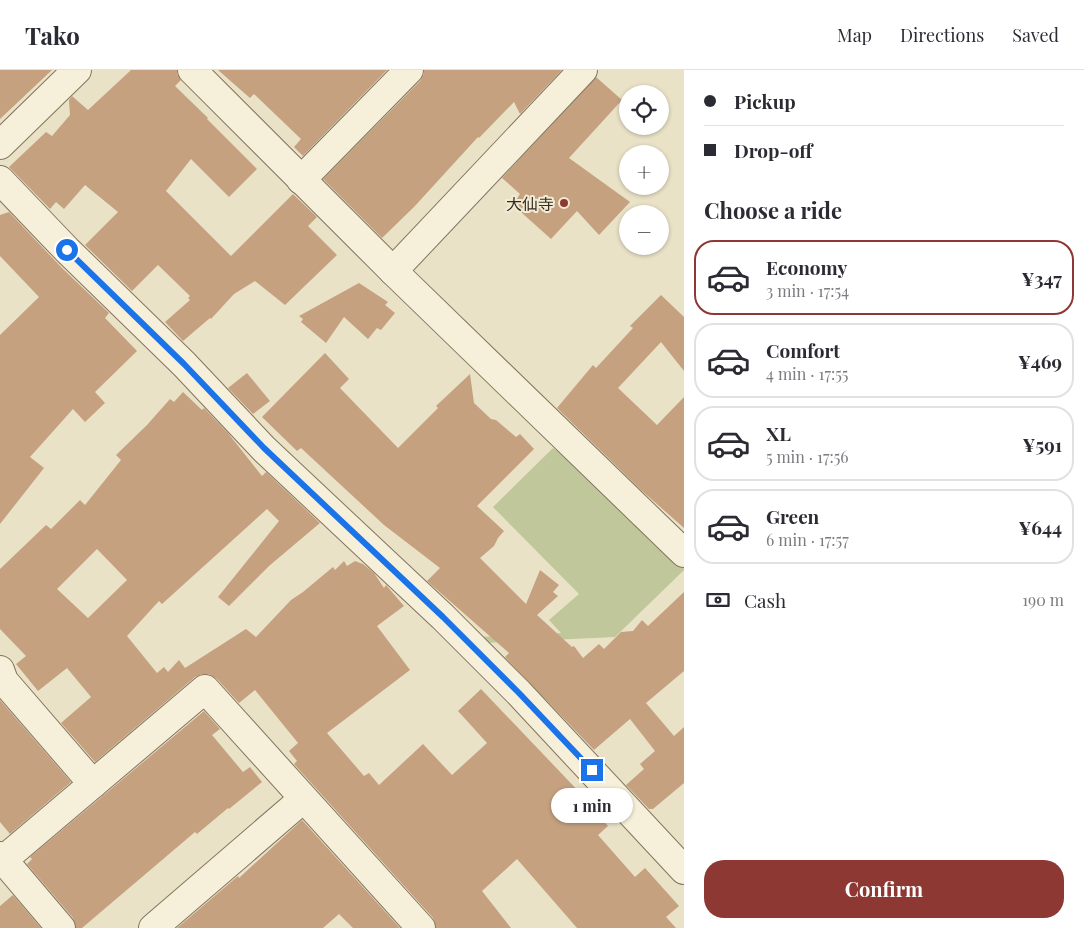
<!DOCTYPE html>
<meta charset="utf-8">
<style>
:root{--surface:#fff;--page:#f7f7f7;--text:#2b2b33;--muted:#7c7c81;--line:#e1e1e2;--accent:#8d3833}
body{margin:0;font-family:"Playfair Display","Noto Sans JP",serif;background:var(--page);color:var(--text);height:100vh;display:flex;flex-direction:column;font-size:19px;white-space:nowrap}
*{box-sizing:border-box;margin:0}
p{font-size:16px;color:var(--muted)}
.icon{flex:none;width:28px;height:28px;fill:none;stroke:currentColor;stroke-width:2;stroke-linecap:round;stroke-linejoin:round}
.map{position:relative;flex:1;overflow:hidden}
.details{display:flex;flex-direction:column;background:var(--surface);width:400px}
.details>*{flex:none}
.banner{display:grid;align-content:center;height:110px;padding:0 20px;background:var(--surface)}
.tools{position:absolute;left:619px;top:15px;display:grid;gap:10px}
.tools a{display:grid;place-items:center;width:50px;height:50px;border-radius:50%;background:var(--surface);box-shadow:0 1px 4px #0004;font-size:25px}
.end{position:absolute;width:22px;height:22px;margin:-11px;border:6px solid #1a73e8;background:#fff;box-shadow:0 0 0 2px #fff}
.from{border-radius:50%}
.bubble{position:absolute;height:35px;border-radius:18px;background:var(--surface);box-shadow:0 1px 4px #0004;font-size:16px;font-weight:700;line-height:35px;text-align:center}
.banner b{display:flex;align-items:center;gap:18px;height:48px;font-size:19px}
.banner b+b{border-top:1px solid var(--line)}
.banner i{width:12px;height:12px;background:var(--text)}
ul{padding:0;list-style:none}
li{display:flex;align-items:center;gap:15px;height:75px;margin:0 10px 8px;padding:0 10px;border:2px solid var(--line);border-radius:20px}
li div{flex:1}
li b{display:block;font-size:19px}
li em{font-style:normal;font-weight:700}
li.current{border-color:var(--accent)}
li>.icon{width:45px;height:45px;stroke-width:1.5}
h2{padding:0 20px;font-size:22px;line-height:60px}
.pay{display:flex;align-items:center;gap:12px;height:55px;padding:0 20px;font-size:19px}
.pay p{margin-inline-start:auto}
.cta{display:flex;gap:10px;margin-top:auto;padding:10px 20px}
.cta a{flex:1;height:58px;border-radius:20px;background:var(--accent);color:#fff;font-size:20px;font-weight:700;line-height:58px;text-align:center}
header{display:flex;align-items:center;gap:30px;box-sizing:border-box;height:70px;padding:0 25px;background:var(--surface);border-bottom:1px solid var(--line)}
header strong{font-size:24px}
nav{display:flex;gap:28px;margin-inline-start:auto;font-size:18px}
main{display:flex;flex:1;min-height:0}
.map>svg:first-child{display:block}
</style>
<header>
<strong>Tako</strong>
<nav><a>Map</a><a>Directions</a><a>Saved</a></nav>
</header>
<main>
<div class="map">
<svg width="684" height="858" viewBox="0 0 684 858">
<rect width="100%" height="100%" fill="#eae2c7"/>
<path fill="#bfc79b" d="M560,377L684,497V500L615,567L484,573L479,567L561,563L549,550L579,524L493,437L553,378L556,380Z"/>
<g fill="#c5a180" fill-rule="evenodd">
<path d="M0,0H52L0,49Z"/>
<path d="M131,0H177V4L181,10L175,16L208,48L207,49L257,99L229,127L191,89L166,121L231,186L293,124L317,147L308,156L337,185L285,235L255,211L234,224L211,249L210,248L183,271L165,252L190,230L188,228L190,226L158,195L132,221L85,175L118,142L85,115L64,139L56,132L50,139L9,97L46,62L52,66L70,45L69,30L72,26L88,40Z"/>
<path d="M218,0H387L303,86L294,77L301,69L254,24L250,28Z"/>
<path d="M424,0H562L520,44L514,32L479,68L478,67L414,137L382,168L323,109L420,11L424,4Z"/>
<path d="M596,7L622,30L569,88L630,132L599,165L577,141L551,169L513,135L520,124L502,108Z"/>
<path d="M9,142L62,198L109,243L105,248L137,281L95,322L105,333L85,352L73,339L30,387L44,398L0,454V265L39,227L0,186V145Z"/>
<path d="M359,213L388,232L385,235L395,243L381,260L377,258L368,269L344,247L326,273L301,252L303,249L299,246Z"/>
<path d="M661,225L684,247V301L661,272L618,318L657,355L684,327V458L641,420L557,338L593,295L596,298L633,258L630,256Z"/>
<path d="M325,283L349,309L340,318L398,378L438,338L436,336L470,304L474,333L491,349L496,350L516,367L520,364L534,379L477,436L504,461L498,468L494,476L480,488L526,534L540,500L559,515L553,522L558,526L537,545L572,577L574,576L583,588L599,574L604,579L621,562L633,561L642,550L648,556L684,522V601L646,633L674,666L684,657V713L653,739H649L626,715L644,699L640,694L655,681L630,649L594,680L505,587L509,583L427,511L440,498L384,455L301,378L297,381L262,347Z"/>
<path d="M247,303L270,331L253,344L228,318Z"/>
<path d="M183,322L202,340L204,338L228,363L262,406L266,402L320,453L269,496L229,536L218,527L279,451L267,439L162,534L159,531L127,566L157,603L164,597L168,602L179,590L185,598L246,559L256,567L291,530L303,522L333,497L335,500L344,491L347,496L355,491L363,494L374,503L384,518L386,515L404,536L377,556L410,600L327,663L364,706L369,703L379,715L423,674L452,705L487,673L458,641L481,619L584,727L582,728L608,756L598,765L635,807L645,798L679,836L666,847L676,858H577L517,789L482,821L511,858H436L433,848L294,694L297,691L289,681L298,673L255,620L239,633L217,609L209,604H202L195,607L95,692L61,653L91,627L67,598L38,621L16,594L26,586L0,559V499L46,455L51,459L80,430L85,435L121,390L116,385L147,355L170,329L174,332ZM97,479L127,510L88,548L57,519Z"/>
<path d="M0,630L71,712L10,764L0,752Z"/>
<path d="M204,641L220,659L212,665L243,702L250,697L262,712L229,739L228,738L197,764L195,762L82,858H76L73,848L27,794L32,789L30,787Z"/>
<path d="M302,750L400,858H353L339,844L323,858H177L238,806L239,808Z"/>
<path d="M13,825L41,858H0V836Z"/>
</g>
<g fill="none" stroke-linecap="round" stroke-linejoin="round">
<g stroke="#84745e" stroke-width="30">
<g id="minor">
<path d="M192,0L393,201L684,483"/>
<path d="M0,75L77,0"/>
<path d="M0,110L67,180L184,294L264,379L443,547L519,623L684,800"/>
<path d="M301,110L409,0"/>
<path d="M393,201L583,0"/>
<path d="M0,600L4,611L93,714"/>
<path d="M0,786L61,858"/>
<path d="M3,790L205,619L421,858"/>
<path d="M153,858L303,729"/>
</g>
</g>
<use href="#minor" stroke="#f6efd9" stroke-width="28"/>
</g>
<g fill="none" stroke-linecap="round" stroke-linejoin="round">
<path stroke="#1a73e8" stroke-width="6" d="M67,180L184,294L264,378L443,547L519,623L592,700"/>
</g>
<circle fill="#8d3833" stroke="#f2ecd5" stroke-width="2" cx="564" cy="133" r="5"/>
<g text-anchor="middle" dominant-baseline="central" stroke-width="4" stroke-linejoin="round" paint-order="stroke">
<g font-size="16" fill="#362c20" stroke="#f2ecd5" text-anchor="end">
<text x="554" y="133">大仙寺</text>
</g>
</g>
</svg>
<div class="tools">
<a><svg class="icon" aria-label="locate" viewBox="0 0 24 24"><circle cx="12" cy="12" r="6"/><path d="M12 2v4M12 18v4M2 12h4M18 12h4"/></svg></a>
<a>+</a>
<a>−</a>
</div>
<i class="end from" style="left:67px;top:180px"></i>
<i class="end" style="left:592px;top:700px"></i>
<div class="bubble" style="left:551px;top:718px;width:82px">1 min</div>
</div>
<section class="details">
<div class="banner">
<b><i class="from"></i>Pickup</b>
<b><i></i>Drop-off</b>
</div>
<h2>Choose a ride</h2>
<ul>
<li class="current"><svg class="icon" aria-label="car" viewBox="0 0 24 24"><path d="M5 17H2v-5l4-1 3-4h7l3 4 3 1v5h-3M9 17h6M6 11h13"/><circle cx="7" cy="17" r="2"/><circle cx="17" cy="17" r="2"/></svg><div><b>Economy</b><p>3 min · 17:54</p></div><em>¥347</em></li>
<li><svg class="icon" aria-label="car" viewBox="0 0 24 24"><path d="M5 17H2v-5l4-1 3-4h7l3 4 3 1v5h-3M9 17h6M6 11h13"/><circle cx="7" cy="17" r="2"/><circle cx="17" cy="17" r="2"/></svg><div><b>Comfort</b><p>4 min · 17:55</p></div><em>¥469</em></li>
<li><svg class="icon" aria-label="car" viewBox="0 0 24 24"><path d="M5 17H2v-5l4-1 3-4h7l3 4 3 1v5h-3M9 17h6M6 11h13"/><circle cx="7" cy="17" r="2"/><circle cx="17" cy="17" r="2"/></svg><div><b>XL</b><p>5 min · 17:56</p></div><em>¥591</em></li>
<li><svg class="icon" aria-label="car" viewBox="0 0 24 24"><path d="M5 17H2v-5l4-1 3-4h7l3 4 3 1v5h-3M9 17h6M6 11h13"/><circle cx="7" cy="17" r="2"/><circle cx="17" cy="17" r="2"/></svg><div><b>Green</b><p>6 min · 17:57</p></div><em>¥644</em></li>
</ul>
<div class="pay"><svg class="icon" aria-label="cash" viewBox="0 0 24 24"><path d="M3 7h18v10H3z"/><circle cx="12" cy="12" r="2"/></svg>Cash<p>190 m</p></div>
<div class="cta"><a>Confirm</a></div>
</section>
</main>
